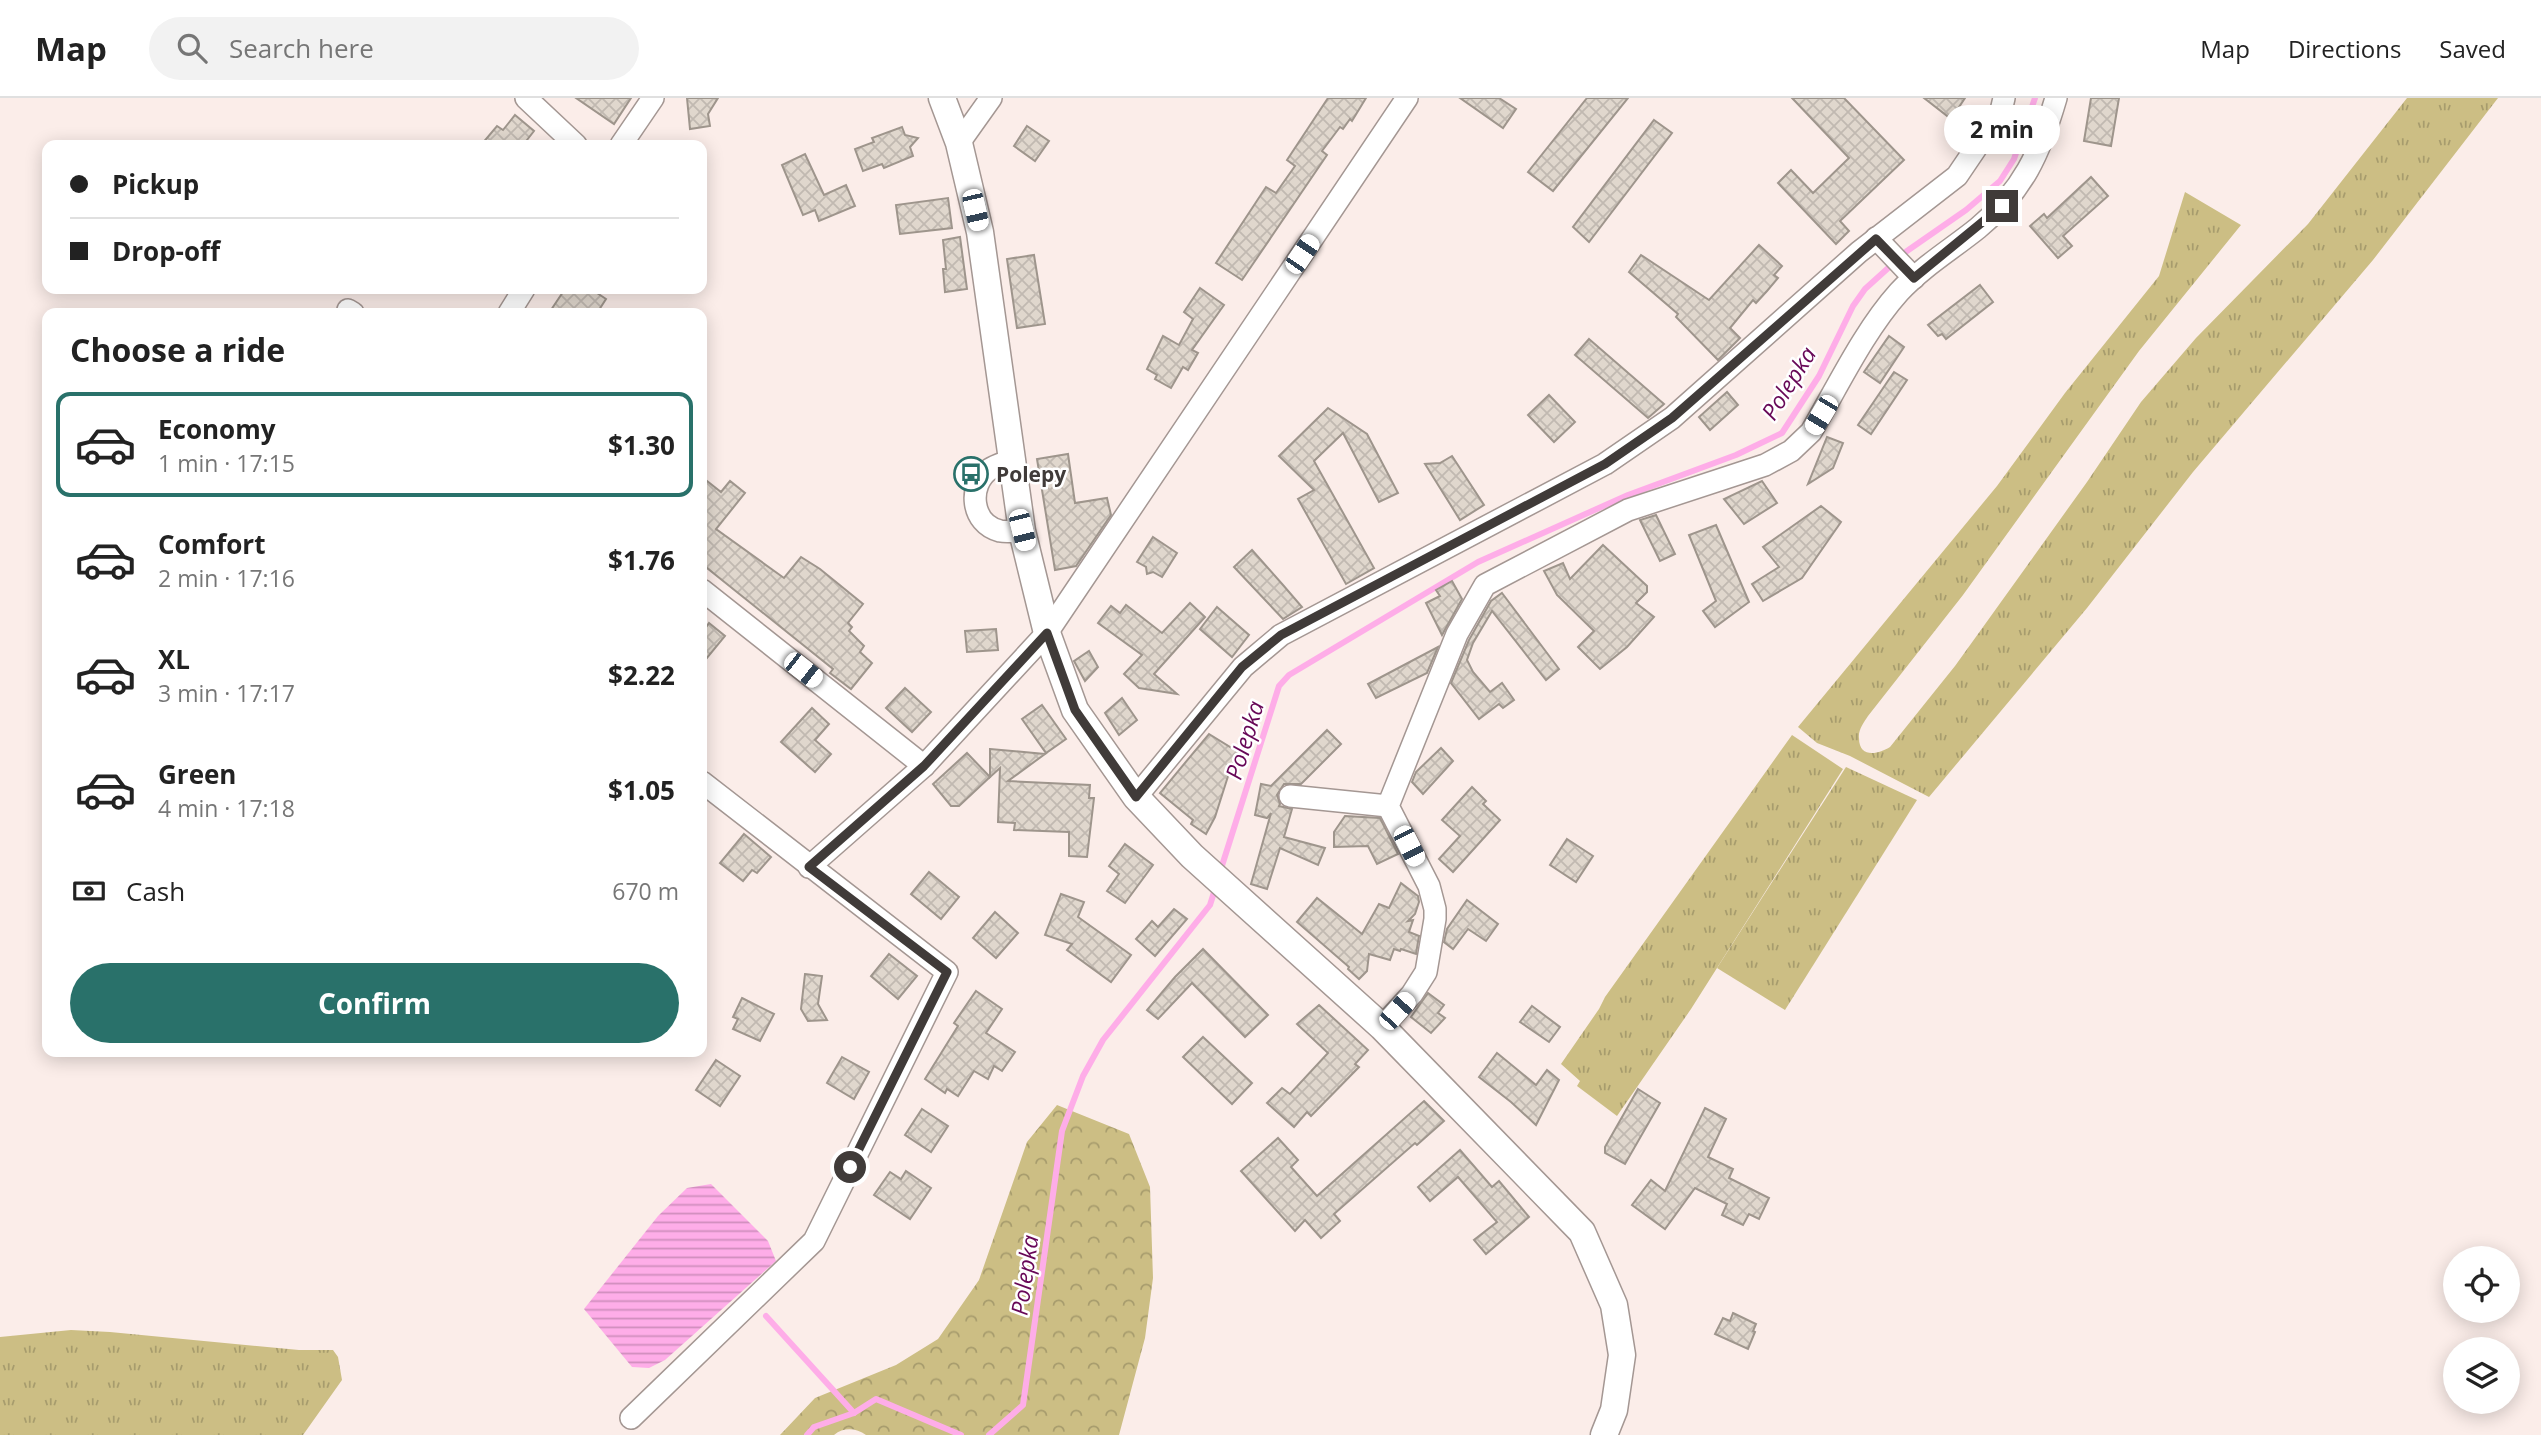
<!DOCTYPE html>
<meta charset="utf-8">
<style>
:root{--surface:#fff;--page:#f2f2f2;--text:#222;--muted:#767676;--line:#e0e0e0;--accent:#29716a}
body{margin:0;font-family:"Open Sans",sans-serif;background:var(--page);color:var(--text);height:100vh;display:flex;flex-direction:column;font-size:26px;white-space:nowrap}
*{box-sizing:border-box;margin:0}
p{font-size:23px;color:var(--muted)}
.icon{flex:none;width:38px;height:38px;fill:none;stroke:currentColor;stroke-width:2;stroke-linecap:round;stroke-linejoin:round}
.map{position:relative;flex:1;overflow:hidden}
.details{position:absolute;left:42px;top:210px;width:665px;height:749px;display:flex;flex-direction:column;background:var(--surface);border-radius:14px;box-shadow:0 4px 18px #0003}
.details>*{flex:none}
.guide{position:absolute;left:42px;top:42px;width:665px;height:154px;border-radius:14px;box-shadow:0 4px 18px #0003;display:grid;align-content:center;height:154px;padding:0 28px;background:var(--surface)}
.fabs{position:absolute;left:2443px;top:1148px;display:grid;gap:14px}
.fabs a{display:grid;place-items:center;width:77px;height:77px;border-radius:50%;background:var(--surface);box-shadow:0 4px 18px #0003;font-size:35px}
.end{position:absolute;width:32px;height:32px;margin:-16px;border:9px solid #403b39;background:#fff;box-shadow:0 0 0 4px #fff}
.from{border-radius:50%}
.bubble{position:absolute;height:49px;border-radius:24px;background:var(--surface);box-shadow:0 4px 18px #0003;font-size:23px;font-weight:700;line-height:49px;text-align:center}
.car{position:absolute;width:21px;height:42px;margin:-21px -10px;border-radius:9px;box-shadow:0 0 5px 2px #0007;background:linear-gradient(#fff 24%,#345 0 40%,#fff 0 76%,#345 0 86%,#fff 0)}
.guide b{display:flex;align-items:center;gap:24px;height:66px;font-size:26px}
.guide b+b{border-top:2px solid var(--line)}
.guide i{width:18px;height:18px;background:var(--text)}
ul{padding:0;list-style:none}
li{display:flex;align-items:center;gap:21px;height:105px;margin:0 14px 10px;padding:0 14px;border:4px solid transparent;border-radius:14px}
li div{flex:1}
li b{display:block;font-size:26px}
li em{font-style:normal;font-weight:700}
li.selected{border-color:var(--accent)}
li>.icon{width:63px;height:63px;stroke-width:1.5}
h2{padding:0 28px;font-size:32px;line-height:84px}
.pay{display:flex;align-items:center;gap:18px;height:77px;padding:0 28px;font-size:26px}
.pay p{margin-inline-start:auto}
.action{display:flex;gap:14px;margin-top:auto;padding:14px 28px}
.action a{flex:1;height:80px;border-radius:42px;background:var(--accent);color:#fff;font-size:28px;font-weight:700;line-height:80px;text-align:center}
header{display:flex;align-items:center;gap:42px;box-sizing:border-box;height:98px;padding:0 35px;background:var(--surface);border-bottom:2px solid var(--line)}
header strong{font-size:33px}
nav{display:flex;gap:38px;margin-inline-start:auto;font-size:24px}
.search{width:490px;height:63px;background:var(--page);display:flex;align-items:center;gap:18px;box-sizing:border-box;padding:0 24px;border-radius:38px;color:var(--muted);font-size:26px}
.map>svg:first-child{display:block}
</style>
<header>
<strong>Map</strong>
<div class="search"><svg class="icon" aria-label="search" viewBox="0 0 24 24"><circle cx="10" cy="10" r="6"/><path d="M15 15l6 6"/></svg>Search here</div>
<nav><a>Map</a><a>Directions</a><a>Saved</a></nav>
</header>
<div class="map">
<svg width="2541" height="1337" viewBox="0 0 2541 1337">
<defs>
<pattern id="grass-tufts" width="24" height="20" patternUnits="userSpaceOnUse" patternTransform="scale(1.75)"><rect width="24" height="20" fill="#ccbe84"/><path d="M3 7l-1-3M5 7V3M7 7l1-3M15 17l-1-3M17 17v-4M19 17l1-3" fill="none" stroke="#a79c6d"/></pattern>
<pattern id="forest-crowns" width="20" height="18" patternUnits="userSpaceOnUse" patternTransform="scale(1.75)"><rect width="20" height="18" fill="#ccbe84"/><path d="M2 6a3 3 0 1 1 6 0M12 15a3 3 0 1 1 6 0" fill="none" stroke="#a79c6d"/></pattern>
<pattern id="water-rules" width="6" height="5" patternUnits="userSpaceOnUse" patternTransform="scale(1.75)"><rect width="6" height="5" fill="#feade8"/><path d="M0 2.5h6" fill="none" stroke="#cf8ebd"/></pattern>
<pattern id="building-cross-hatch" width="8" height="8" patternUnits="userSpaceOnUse" patternTransform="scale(1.75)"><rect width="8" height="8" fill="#e0d7cd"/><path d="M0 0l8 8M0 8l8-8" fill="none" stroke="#c1b9b1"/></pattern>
</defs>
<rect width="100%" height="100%" fill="#fbede9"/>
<g fill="url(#grass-tufts)">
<path d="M2407,0H2498L2373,162L2193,374L2087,510L1929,699L1850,658L1817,645L1798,629L1997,388L2065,295L2159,178L2185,94L2241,127L2139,253L1963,497L1868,618C1864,624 1858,632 1859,640C1859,661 1879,656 1890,649L1955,568L2087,384L2141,304L2196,240L2308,126Z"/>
<path d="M1792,637L1843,671L1691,911L1617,1018L1577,988L1580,983L1561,966L1599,911L1605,899Z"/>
<path d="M1846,669L1917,702L1785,912L1717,870Z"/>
<path d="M71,1232L110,1234L299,1252H333L338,1259L342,1282L303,1337H0V1239Z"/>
</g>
<path fill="url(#forest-crowns)" d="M1057,1007L1129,1036L1150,1089L1153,1180L1145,1240L1119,1337H866C856,1330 844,1329 834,1337H780L815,1300L896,1267L938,1241L979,1182L1027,1044Z"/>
<path fill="url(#water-rules)" d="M711,1086L768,1143L776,1163L665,1262L649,1270L632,1269L584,1211L658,1118L687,1090Z"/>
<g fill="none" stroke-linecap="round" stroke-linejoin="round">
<g stroke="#feade8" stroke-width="6">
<path d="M1220,774L1279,588L1289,577L1478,464L1628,397L1736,357L1782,335L1819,278L1853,208L1865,191L1907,153L1966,112L2000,83L2014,61L2035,0"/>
<path d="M766,1218L854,1315"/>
<path d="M807,1337L814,1329L854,1315L876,1301L961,1337"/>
<path d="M989,1337L1023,1307L1062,1033L1083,978L1103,942L1210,807L1216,788"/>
</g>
</g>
<g fill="url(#building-cross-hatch)" stroke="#9e958c" stroke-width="2">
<path d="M576,0H631L614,26Z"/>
<path d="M687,0H718L708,16L710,28L690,31Z"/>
<path d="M1328,0H1366L1352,23L1350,21L1343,31L1340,29L1322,53L1327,57L1242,182L1216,165L1266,89L1276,95L1295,68L1287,62Z"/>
<path d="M1460,0H1499L1516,11L1503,30Z"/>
<path d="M1587,0H1628L1553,93L1528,74Z"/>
<path d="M1792,0H1844L1904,62L1840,123L1849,133L1836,146L1778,85L1791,72L1813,95L1849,60Z"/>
<path d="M1924,0H1965L1951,21Z"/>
<path d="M2091,0H2119L2111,48L2084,43Z"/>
<path d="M515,17L534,33L523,47H481L497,28L503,32Z"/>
<path d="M1654,22L1672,35L1589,144L1573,129Z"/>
<path d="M1027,28L1049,43L1035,63L1014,48Z"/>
<path d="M902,29L905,37L918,40L910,49L913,58L884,70L882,66L863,73L855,51L874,44L872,40Z"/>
<path d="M805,56L824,97L846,87L855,108L819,123L815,112L803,117L782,67Z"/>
<path d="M2091,79L2108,98L2063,138L2072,148L2058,160L2030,128L2044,116L2047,120Z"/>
<path d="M948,100L952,130L900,136L896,107Z"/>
<path d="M960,139L967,191L945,194L943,171H946L943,142Z"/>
<path d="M1759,147L1782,168L1774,177L1778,180L1767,193L1756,205L1753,202L1730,230L1740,240L1718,262L1676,219L1678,216L1629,174L1641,157L1709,202Z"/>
<path d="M1034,157L1045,226L1017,230L1007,161Z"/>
<path d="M1980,187L1993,204L1946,241L1942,236L1938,238L1928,227Z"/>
<path d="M1200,190L1224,207L1192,252L1198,255L1188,272L1183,269L1171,290L1155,281L1157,277L1147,271L1163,238L1179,247L1193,221L1184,214Z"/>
<path d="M565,191H591L606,201L597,215H549Z"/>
<path d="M1889,238L1904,249L1880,285L1864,274Z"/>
<path d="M1589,241L1664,306L1648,320L1575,257Z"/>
<path d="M1894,274L1907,282L1871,336L1858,327Z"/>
<path d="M1727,294L1738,307L1710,332L1699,319Z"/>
<path d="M1549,297L1575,324L1554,344L1528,317Z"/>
<path d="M1328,310L1367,336L1398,395L1379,404L1343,335L1314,363L1374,470L1346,486L1298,401L1314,392L1279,358Z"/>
<path d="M1827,339L1843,345L1833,370L1808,386Z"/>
<path d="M1068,356L1075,405L1107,400L1111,417L1076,468L1055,472L1037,361Z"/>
<path d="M1452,358L1484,407L1460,422L1425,366L1440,365Z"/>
<path d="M702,379L721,394L730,383L745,395L716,431L784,480L801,459L820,471L863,506L848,525L852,529L849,533L864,548L860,554L872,565L851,591L830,575L833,571L702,466Z"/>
<path d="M1762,383L1777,405L1744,426L1724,401Z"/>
<path d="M1821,408L1841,424L1802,480L1763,503L1752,486L1779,469L1763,449Z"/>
<path d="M1656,417L1675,456L1660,463L1640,422Z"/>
<path d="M1716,427L1749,504L1715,529L1703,513L1716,503L1689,437Z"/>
<path d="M1153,439L1177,455L1162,479L1153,474L1147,476L1146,469L1137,464Z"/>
<path d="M1603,447L1647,488V494L1636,505L1654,519L1627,549L1600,571L1578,549L1594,533L1557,497L1544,473L1563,465L1570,481Z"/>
<path d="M1252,452L1283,487L1302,509L1283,521L1234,469Z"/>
<path d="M1452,483L1462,501L1442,537L1426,505L1440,498L1436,492Z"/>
<path d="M1502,495L1559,571L1546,582L1492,513L1473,545L1467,562L1473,574L1490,594L1502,585L1514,602L1503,610L1499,606L1479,621L1451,585L1469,542L1491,503Z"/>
<path d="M1190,505L1205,519L1154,576L1177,596L1139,590L1124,576L1142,557L1098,525L1111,508L1120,515L1126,507L1162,535Z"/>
<path d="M1217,509L1249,537L1232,559L1200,531Z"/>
<path d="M709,525L725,538L702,566V535Z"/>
<path d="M996,531L998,552L967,554L965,533Z"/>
<path d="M1438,549L1427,575L1376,600L1368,586Z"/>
<path d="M1089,553L1098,569L1085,583L1074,563Z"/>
<path d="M905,590L931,614L912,634L886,610Z"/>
<path d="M1122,600L1137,622L1119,637L1105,615Z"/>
<path d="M1042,607L1066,641L1046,655L1022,621Z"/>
<path d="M812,610L829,626L815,642L831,656L815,674L781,644Z"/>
<path d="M1327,632L1341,646L1301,686H1284L1277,697L1280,706L1279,708L1292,711L1284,739L1325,750L1318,767L1280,750L1267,791L1251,786L1271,715L1267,720L1255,717L1261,686L1271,688Z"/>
<path d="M1209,636L1238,654L1230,672L1215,719L1206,736L1191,726L1193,722L1160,695Z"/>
<path d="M1441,650L1453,663L1423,696L1412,684L1416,674Z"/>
<path d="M990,651L1045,656L1008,683L1090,687L1089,700H1094L1087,759L1069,758V734L1014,732L1015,725L998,724L1000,670L990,679Z"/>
<path d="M967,655L990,679L959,708H951L933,686Z"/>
<path d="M1472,689L1486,703L1483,706L1500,722L1453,774L1439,761L1460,738L1442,722Z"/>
<path d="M1345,718L1380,720L1398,756L1377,766L1368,748L1334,749V734Z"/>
<path d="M744,736L771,759L757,775L752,772L743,783L720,765Z"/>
<path d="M1567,741L1593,758L1576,784L1550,767Z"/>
<path d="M1125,746L1153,767L1125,805L1107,793L1119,776L1109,768Z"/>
<path d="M929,774L959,799L941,821L911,796Z"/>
<path d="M1401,785L1418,798L1419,804L1415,816L1408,823L1413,822L1409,834L1419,838L1416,856L1401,851L1400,853L1394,851L1390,862L1369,856L1367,873L1359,881L1348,871L1349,869L1297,824L1317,800L1362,836L1379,806L1389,810Z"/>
<path d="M1061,796L1084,804L1078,819L1131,857L1111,884L1067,852L1072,846L1045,837Z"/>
<path d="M1467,802L1498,826L1486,843L1468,831L1453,851L1444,844L1447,831Z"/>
<path d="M1174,811L1187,821L1155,858L1136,841L1152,823L1158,829Z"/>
<path d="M995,814L1018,835L996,860L973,840Z"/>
<path d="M1203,851L1268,917L1245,939L1192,885L1158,921L1147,912L1175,879Z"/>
<path d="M889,856L917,878L898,901L871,878Z"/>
<path d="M805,876L822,878L818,906L827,922L808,923L801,911Z"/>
<path d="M976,893L1002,911L986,935L1015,954L1002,973L994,968L988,981L974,973L958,998L947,991L945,995L925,981L958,928L954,925Z"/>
<path d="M1428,895L1444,907L1438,915L1445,920L1431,935L1411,919Z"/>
<path d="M742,900L774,916L760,943L733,931L738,921L733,919Z"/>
<path d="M1319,907L1368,952L1355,966L1359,969L1311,1018L1307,1014L1294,1029L1267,1005L1282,990L1290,996L1328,955L1297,926Z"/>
<path d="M1532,908L1560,929L1549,944L1520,924Z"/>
<path d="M1203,939L1252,985L1232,1006L1183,959Z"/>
<path d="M1497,955L1536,987L1547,972L1559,982L1536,1027L1511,1004L1479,979Z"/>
<path d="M842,959L869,974L854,1001L827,985Z"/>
<path d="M716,962L740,978L720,1008L696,992Z"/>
<path d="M1638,991L1660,1005L1625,1066L1605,1055V1049Z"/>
<path d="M1424,1003L1444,1023L1417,1047L1415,1045L1334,1116L1340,1123L1321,1140L1305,1122L1295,1133L1241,1073L1278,1040L1298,1062L1291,1069L1317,1098Z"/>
<path d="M1705,1010L1726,1021L1708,1059L1733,1071L1729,1080L1769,1100L1759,1121L1749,1116L1743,1127L1722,1117L1727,1106L1695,1090L1665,1131L1632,1107L1651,1082L1665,1093Z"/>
<path d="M922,1011L948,1028L931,1054L905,1037Z"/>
<path d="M1460,1052L1492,1089L1499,1083L1529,1119L1486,1156L1474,1142L1497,1124L1458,1079L1430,1103L1418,1089Z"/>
<path d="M906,1073L931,1090L910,1121L874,1097L890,1074L901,1081Z"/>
<path d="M1733,1215L1756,1226L1753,1233L1755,1234L1748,1251L1715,1236L1723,1220L1730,1223Z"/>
</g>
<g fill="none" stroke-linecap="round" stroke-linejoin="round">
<g stroke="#a49793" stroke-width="24">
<g id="minor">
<path d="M526,0L576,47"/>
<path d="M959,45L991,0"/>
<path d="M621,47L653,0"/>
<path d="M1876,140L1914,180"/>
<path d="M348,212L353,215"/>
<path d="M509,215L524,191"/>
<path d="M1011,362C1004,365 996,367 990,371C967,387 971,426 1000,433C1006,434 1016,433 1022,433"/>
<path d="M702,492L924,668"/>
<path d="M1290,698L1388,708"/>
<path d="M1136,699L1243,569L1281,537L1605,366L1672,320L1859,154L1957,78L2001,13L2004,0"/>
<path d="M809,769L924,668L1047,535L1407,0"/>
<path d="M1382,929L1412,896L1426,874L1435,821V811L1429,788L1388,708L1457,536L1485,487L1628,412L1765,367L1791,353L1811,334C1838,288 1864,233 1899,194C1922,169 1952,151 1978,130C2023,93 2040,55 2056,0"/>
<path d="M631,1320L814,1143L947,874L702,684"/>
</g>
</g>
<g stroke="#a49793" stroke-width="29">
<path id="tertiary" d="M942,0L959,45L980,134L1022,433L1047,535L1075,612L1136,699L1192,758L1382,929L1582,1134L1614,1207L1622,1257L1614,1312L1604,1337"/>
</g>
<use href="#minor" stroke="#fff" stroke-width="21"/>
<use href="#tertiary" stroke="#fff" stroke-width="26"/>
</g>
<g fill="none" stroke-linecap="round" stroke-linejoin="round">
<path stroke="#403b39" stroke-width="9" d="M850,1069L947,874L809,769L924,668L1047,535L1075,612L1136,699L1242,569L1281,537L1605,366L1672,320L1876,141L1914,180L2002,108"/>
</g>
<defs>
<g id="bus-ring" transform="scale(1.75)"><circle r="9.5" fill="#fff" stroke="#29716a" stroke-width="1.5"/><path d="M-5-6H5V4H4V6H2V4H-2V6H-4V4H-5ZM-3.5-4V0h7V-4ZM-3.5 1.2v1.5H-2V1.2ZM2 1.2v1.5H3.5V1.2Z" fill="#29716a"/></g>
</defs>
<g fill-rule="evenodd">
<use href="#bus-ring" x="971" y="376"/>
</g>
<g text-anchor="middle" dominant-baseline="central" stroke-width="5" stroke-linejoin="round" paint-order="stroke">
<g font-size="21" font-weight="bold" fill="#403b39" stroke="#fff" text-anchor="start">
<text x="996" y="376">Polepy</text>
</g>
<g font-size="23" font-style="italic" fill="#670757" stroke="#fff">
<text transform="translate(1788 285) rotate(-58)">Polepka</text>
<text transform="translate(1244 642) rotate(-73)">Polepka</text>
<text transform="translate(1024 1177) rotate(-82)">Polepka</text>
</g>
</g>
</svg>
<div class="fabs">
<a><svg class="icon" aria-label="locate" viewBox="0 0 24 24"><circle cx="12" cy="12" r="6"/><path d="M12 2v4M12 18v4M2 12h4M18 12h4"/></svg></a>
<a><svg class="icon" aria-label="layers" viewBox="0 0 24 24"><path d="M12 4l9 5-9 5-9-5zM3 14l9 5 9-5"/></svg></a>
</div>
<i class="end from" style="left:850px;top:1069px"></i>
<i class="end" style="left:2002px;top:108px"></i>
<div class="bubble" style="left:1944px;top:7px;width:116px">2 min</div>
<i class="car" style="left:975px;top:112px;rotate:167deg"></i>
<i class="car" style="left:1302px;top:156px;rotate:34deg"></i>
<i class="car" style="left:1821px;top:317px;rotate:211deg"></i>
<i class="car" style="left:1022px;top:432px;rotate:166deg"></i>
<i class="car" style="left:803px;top:572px;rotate:128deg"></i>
<i class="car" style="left:1409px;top:748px;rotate:153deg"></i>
<i class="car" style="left:1397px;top:913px;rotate:42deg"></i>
<div class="guide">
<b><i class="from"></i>Pickup</b>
<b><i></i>Drop-off</b>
</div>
<section class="details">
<h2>Choose a ride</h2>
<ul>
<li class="selected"><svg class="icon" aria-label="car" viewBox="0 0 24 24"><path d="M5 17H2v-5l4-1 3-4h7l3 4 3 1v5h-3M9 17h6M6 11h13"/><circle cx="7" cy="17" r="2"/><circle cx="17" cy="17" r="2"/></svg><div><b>Economy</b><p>1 min · 17:15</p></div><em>$1.30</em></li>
<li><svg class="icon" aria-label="car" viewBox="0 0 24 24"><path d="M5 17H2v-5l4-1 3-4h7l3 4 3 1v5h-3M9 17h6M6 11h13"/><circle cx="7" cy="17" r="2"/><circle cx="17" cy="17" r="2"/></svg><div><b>Comfort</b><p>2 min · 17:16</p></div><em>$1.76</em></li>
<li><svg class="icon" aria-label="car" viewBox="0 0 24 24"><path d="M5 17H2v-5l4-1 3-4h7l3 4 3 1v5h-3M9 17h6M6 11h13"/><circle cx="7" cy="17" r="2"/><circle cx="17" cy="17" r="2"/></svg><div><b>XL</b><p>3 min · 17:17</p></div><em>$2.22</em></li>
<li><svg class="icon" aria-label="car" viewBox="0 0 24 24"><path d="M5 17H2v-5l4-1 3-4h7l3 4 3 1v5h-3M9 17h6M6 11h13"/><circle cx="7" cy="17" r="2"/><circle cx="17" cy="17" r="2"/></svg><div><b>Green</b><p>4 min · 17:18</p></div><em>$1.05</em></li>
</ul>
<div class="pay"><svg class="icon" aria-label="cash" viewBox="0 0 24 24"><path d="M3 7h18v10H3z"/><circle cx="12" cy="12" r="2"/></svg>Cash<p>670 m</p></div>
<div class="action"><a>Confirm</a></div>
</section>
</div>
